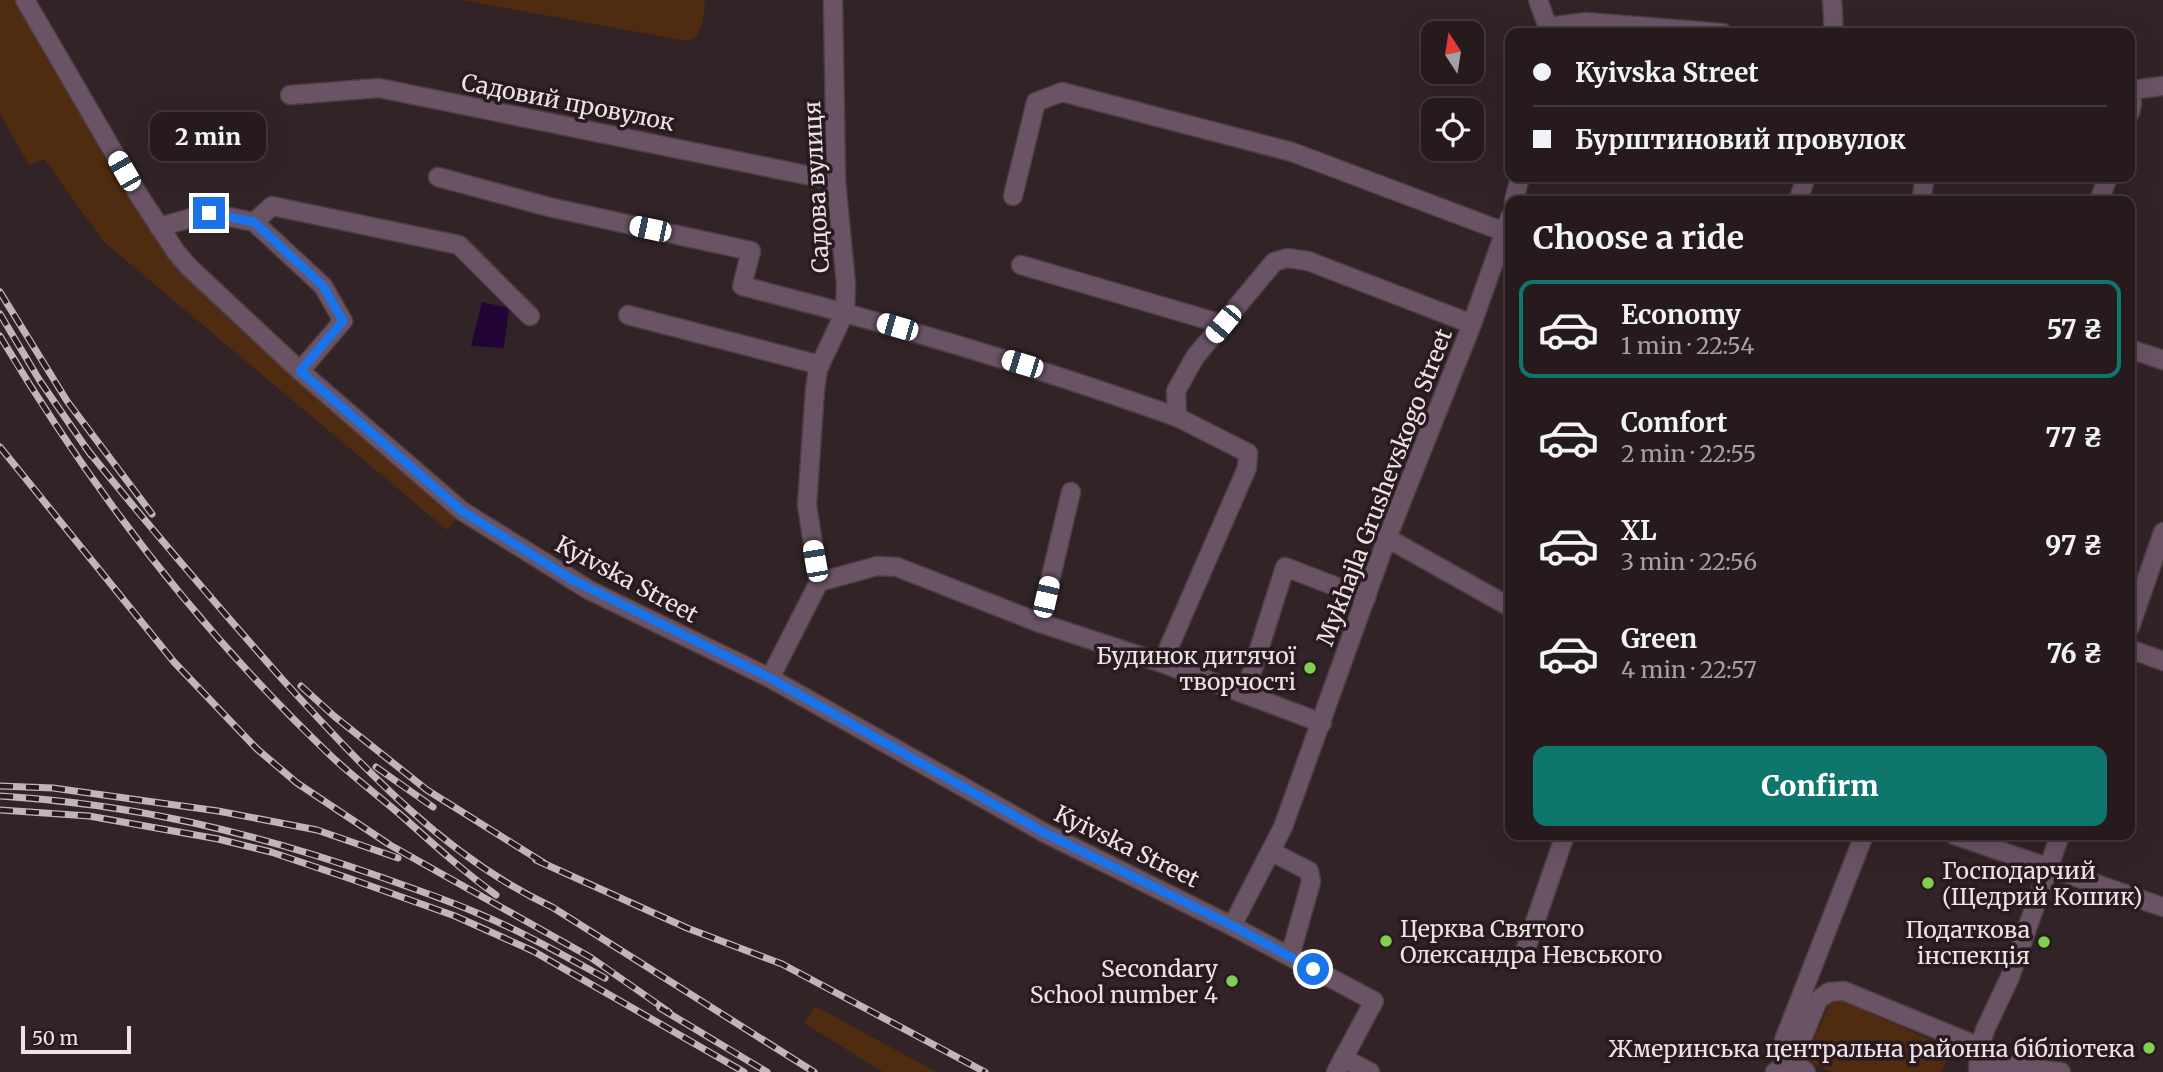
<!DOCTYPE html>
<meta charset="utf-8">
<style>
:root{--surface:#261a1d;--page:#2e2326;--text:#f1f3f6;--muted:#a4a1a4;--line:#42383b;--accent:#0f766e}
body{margin:0;font-family:Merriweather,serif;background:var(--page);color:var(--text);height:100vh;display:flex;flex-direction:column;font-size:26px;white-space:nowrap}
*{box-sizing:border-box;margin:0}
p{font-size:23px;color:var(--muted)}
.icon{flex:none;width:38px;height:38px;fill:none;stroke:currentColor;stroke-width:2;stroke-linecap:round;stroke-linejoin:round}
.map{position:relative;flex:1;overflow:hidden}
.sheet{position:absolute;left:1505px;top:196px;width:630px;height:644px;display:flex;flex-direction:column;background:var(--surface);border-radius:14px;box-shadow:0 7px 28px #0002,0 0 0 2px var(--line)}
.sheet>*{flex:none}
.hud{position:absolute;left:1505px;top:28px;width:630px;height:154px;border-radius:14px;box-shadow:0 7px 28px #0002,0 0 0 2px var(--line);display:grid;align-content:center;height:154px;padding:0 28px;background:var(--surface)}
.needle{width:46px;rotate:348deg}
.controls{position:absolute;left:1421px;top:21px;display:grid;gap:14px}
.controls a{display:grid;place-items:center;width:63px;height:63px;border-radius:14px;background:var(--surface);box-shadow:0 7px 28px #0002,0 0 0 2px var(--line);font-size:35px}
.scale{position:absolute;left:21px;bottom:18px;width:110px;box-sizing:border-box;padding-left:7px;border:4px solid #ede3e6;border-top:0;font-size:19px;line-height:24px;white-space:nowrap;color:#ede3e6;-webkit-text-stroke:5px #281a1e;paint-order:stroke}
.end{position:absolute;width:32px;height:32px;margin:-16px;border:9px solid #1a73e8;background:#fff;box-shadow:0 0 0 4px #fff}
.from{border-radius:50%}
.bubble{position:absolute;height:49px;border-radius:14px;background:var(--surface);box-shadow:0 7px 28px #0002,0 0 0 2px var(--line);font-size:23px;font-weight:800;line-height:49px;text-align:center}
.car{position:absolute;width:21px;height:42px;margin:-21px -10px;border-radius:9px;box-shadow:0 0 5px 2px #0007;background:linear-gradient(#fff 24%,#345 0 40%,#fff 0 76%,#345 0 86%,#fff 0)}
.hud b{display:flex;align-items:center;gap:24px;height:66px;font-size:26px}
.hud b+b{border-top:2px solid var(--line)}
.hud i{width:18px;height:18px;background:var(--text)}
ul{padding:0;list-style:none}
li{display:flex;align-items:center;gap:21px;height:98px;margin:0 14px 10px;padding:0 14px;border:4px solid transparent;border-radius:14px}
li div{flex:1}
li b{display:block;font-size:26px}
li em{font-style:normal;font-weight:800}
li.active{border-color:var(--accent)}
li>.icon{width:63px;height:63px;stroke-width:1.5}
h2{padding:0 28px;font-size:32px;line-height:84px}
.button{display:flex;gap:14px;margin-top:auto;padding:14px 28px}
.button a{flex:1;height:80px;border-radius:14px;background:var(--accent);color:#fff;font-size:28px;font-weight:800;line-height:80px;text-align:center}
.map>svg:first-child{display:block}
</style>
<div class="map">
<svg width="2163" height="1072" viewBox="0 0 2163 1072">
<rect width="100%" height="100%" fill="#322327"/>
<g fill="#4f2b10">
<path d="M0,0H25L159,227L462,511L447,530L104,242L44,159L29,165L0,114Z"/>
<path d="M462,0H705C703,16 705,35 687,41Z"/>
<path d="M1833,997L1952,1049L1941,1072H1832L1805,1060Z"/>
<path d="M815,1006L936,1072H883L804,1023Z"/>
</g>
<path fill="#220437" d="M482,302L509,308L504,348L471,346Z"/>
<g fill="none" stroke-linecap="round" stroke-linejoin="round">
<g stroke="#4c3e42" stroke-width="21">
<g id="minor">
<path d="M25,0L138,194L176,252L189,267L300,371L462,511L589,590L770,678L1043,832L1232,926L1374,1001L1336,1072"/>
<path d="M1538,0L1550,33"/>
<path d="M1832,0L1834,33"/>
<path d="M1549,27L1586,22L1723,33"/>
<path d="M2130,88L2132,103L2130,113"/>
<path d="M2131,90L2163,86"/>
<path d="M290,95L379,88L836,181"/>
<path d="M438,177L549,207L751,251L742,286C889,323 1034,366 1177,417"/>
<path d="M1013,196L1036,102L1062,92L1292,152L1510,234"/>
<path d="M1514,201L1520,177"/>
<path d="M1798,201L1806,177"/>
<path d="M1921,201L1925,177"/>
<path d="M2099,201L2108,177"/>
<path d="M254,222L272,206L459,245L530,316"/>
<path d="M159,227L209,213L254,222L323,286L343,321L300,371"/>
<path d="M1021,265L1222,324"/>
<path d="M628,315L820,365"/>
<path d="M2130,349L2163,360"/>
<path d="M1387,538L1510,607"/>
<path d="M819,582L877,566L897,567L1040,623L1162,663L1322,723"/>
<path d="M1040,623L1071,492"/>
<path d="M2130,627L2163,532"/>
<path d="M2130,649L2163,661"/>
<path d="M1162,663L1247,468L1248,453L1177,417L1176,391L1195,357L1274,262L1287,258L1308,261L1472,324"/>
<path d="M770,678L819,582L807,505L815,389L818,369L845,312L846,284L836,181L833,0"/>
<path d="M1245,694L1285,567L1366,598"/>
<path d="M1954,835L2163,907"/>
<path d="M1272,852L1309,871L1311,882L1290,956"/>
<path d="M1232,926L1283,827L1387,538L1472,324L1510,217"/>
<path d="M1524,954L1565,835"/>
<path d="M1343,1058L1370,1072"/>
<path d="M1979,1062L2061,1072"/>
<path d="M1775,1072L1793,1061L1818,1000L1829,992L1844,991L1980,1047"/>
<path d="M1806,1072L1793,1061L1784,1040L1864,835"/>
<path d="M1978,1072L1980,1047L1985,1030L2010,977L2060,835"/>
</g>
</g>
<use href="#minor" stroke="#6a5365" stroke-width="18"/>
<g stroke="#c0b5b8" stroke-width="7">
<g id="rail">
<path d="M0,292L67,401L152,514"/>
<path d="M0,314L40,381L91,455"/>
<path d="M0,336C91,489 201,632 330,755C353,777 379,796 403,817C433,844 463,871 496,895"/>
<path d="M0,447L174,662L257,749L297,783L390,845L590,957L669,1012"/>
<path d="M86,448C149,527 215,603 282,679C362,766 443,856 552,907L814,1072"/>
<path d="M301,686L334,716L427,790L544,863"/>
<path d="M376,767L433,807"/>
<path d="M0,786L53,788L218,811L317,830L398,858"/>
<path d="M0,796C134,804 251,832 378,876C411,888 445,899 477,913C521,931 563,955 605,978"/>
<path d="M0,810L89,816L218,839L271,852L351,879L455,916L533,951L744,1072"/>
<path d="M536,860L687,928L782,964L985,1072"/>
<path d="M660,1008L767,1072"/>
</g>
</g>
<use href="#rail" stroke="#281a1e" stroke-width="4.5" stroke-dasharray="13" stroke-linecap="butt"/>
</g>
<g fill="none" stroke-linecap="round" stroke-linejoin="round">
<path stroke="#1a73e8" stroke-width="9" d="M209,213L254,222L323,286L343,321L300,371L462,511L571,579L770,678L1043,832L1233,926L1313,969"/>
</g>
<g fill="#7fd052" stroke="#281a1e" stroke-width="2.5">
<circle cx="1310" cy="668" r="7"/>
<circle cx="1928" cy="883" r="7"/>
<circle cx="1386" cy="941" r="7"/>
<circle cx="2044" cy="942" r="7"/>
<circle cx="1232" cy="981" r="7"/>
<circle cx="2149" cy="1048" r="7"/>
</g>
<g text-anchor="middle" dominant-baseline="central" stroke-width="7" stroke-linejoin="round" paint-order="stroke">
<g font-size="23" fill="#ede3e6" stroke="#281a1e">
<text transform="translate(568 102) rotate(11)">Садовий провулок</text>
<text transform="translate(816 187) rotate(-93)">Садова вулиця</text>
<text transform="translate(1384 487) rotate(-69)">Mykhajla Grushevskogo Street</text>
<text transform="translate(627 579) rotate(28)">Kyivska Street</text>
<text transform="translate(1127 846) rotate(26)">Kyivska Street</text>
</g>
<g font-size="23" fill="#ede3e6" stroke="#281a1e" text-anchor="end">
<text x="1296" y="655">Будинок дитячої<tspan x="1296" dy="26">творчості</tspan></text>
<text x="1942" y="870" text-anchor="start">Господарчий<tspan x="1942" dy="26">(Щедрий Кошик)</tspan></text>
<text x="1400" y="928" text-anchor="start">Церква Святого<tspan x="1400" dy="26">Олександра Невського</tspan></text>
<text x="2030" y="929">Податкова<tspan x="2030" dy="26">інспекція</tspan></text>
<text x="1218" y="968">Secondary<tspan x="1218" dy="26">School number 4</tspan></text>
<text x="2135" y="1048">Жмеринська центральна районна бібліотека</text>
</g>
</g>
</svg>
<div class="controls">
<a><svg class="needle" viewBox="-14 -14 28 28"><path d="M0-13l5 13h-10z" fill="#e53935"/><path d="M0 13l5-13h-10z" fill="#a4a1a4"/></svg></a>
<a><svg class="icon" aria-label="locate" viewBox="0 0 24 24"><circle cx="12" cy="12" r="6"/><path d="M12 2v4M12 18v4M2 12h4M18 12h4"/></svg></a>
</div>
<div class="scale">50 m</div>
<i class="end from" style="left:1313px;top:969px"></i>
<i class="end" style="left:209px;top:213px"></i>
<div class="bubble" style="left:150px;top:112px;width:116px">2 min</div>
<i class="car" style="left:124px;top:171px;rotate:330deg"></i>
<i class="car" style="left:650px;top:229px;rotate:282deg"></i>
<i class="car" style="left:1223px;top:324px;rotate:220deg"></i>
<i class="car" style="left:897px;top:327px;rotate:286deg"></i>
<i class="car" style="left:1022px;top:364px;rotate:287deg"></i>
<i class="car" style="left:815px;top:561px;rotate:350deg"></i>
<i class="car" style="left:1046px;top:597px;rotate:13deg"></i>
<div class="hud">
<b><i class="from"></i>Kyivska Street</b>
<b><i></i>Бурштиновий провулок</b>
</div>
<section class="sheet">
<h2>Choose a ride</h2>
<ul>
<li class="active"><svg class="icon" aria-label="car" viewBox="0 0 24 24"><path d="M5 17H2v-5l4-1 3-4h7l3 4 3 1v5h-3M9 17h6M6 11h13"/><circle cx="7" cy="17" r="2"/><circle cx="17" cy="17" r="2"/></svg><div><b>Economy</b><p>1 min · 22:54</p></div><em>57 ₴</em></li>
<li><svg class="icon" aria-label="car" viewBox="0 0 24 24"><path d="M5 17H2v-5l4-1 3-4h7l3 4 3 1v5h-3M9 17h6M6 11h13"/><circle cx="7" cy="17" r="2"/><circle cx="17" cy="17" r="2"/></svg><div><b>Comfort</b><p>2 min · 22:55</p></div><em>77 ₴</em></li>
<li><svg class="icon" aria-label="car" viewBox="0 0 24 24"><path d="M5 17H2v-5l4-1 3-4h7l3 4 3 1v5h-3M9 17h6M6 11h13"/><circle cx="7" cy="17" r="2"/><circle cx="17" cy="17" r="2"/></svg><div><b>XL</b><p>3 min · 22:56</p></div><em>97 ₴</em></li>
<li><svg class="icon" aria-label="car" viewBox="0 0 24 24"><path d="M5 17H2v-5l4-1 3-4h7l3 4 3 1v5h-3M9 17h6M6 11h13"/><circle cx="7" cy="17" r="2"/><circle cx="17" cy="17" r="2"/></svg><div><b>Green</b><p>4 min · 22:57</p></div><em>76 ₴</em></li>
</ul>
<div class="button"><a>Confirm</a></div>
</section>
</div>
